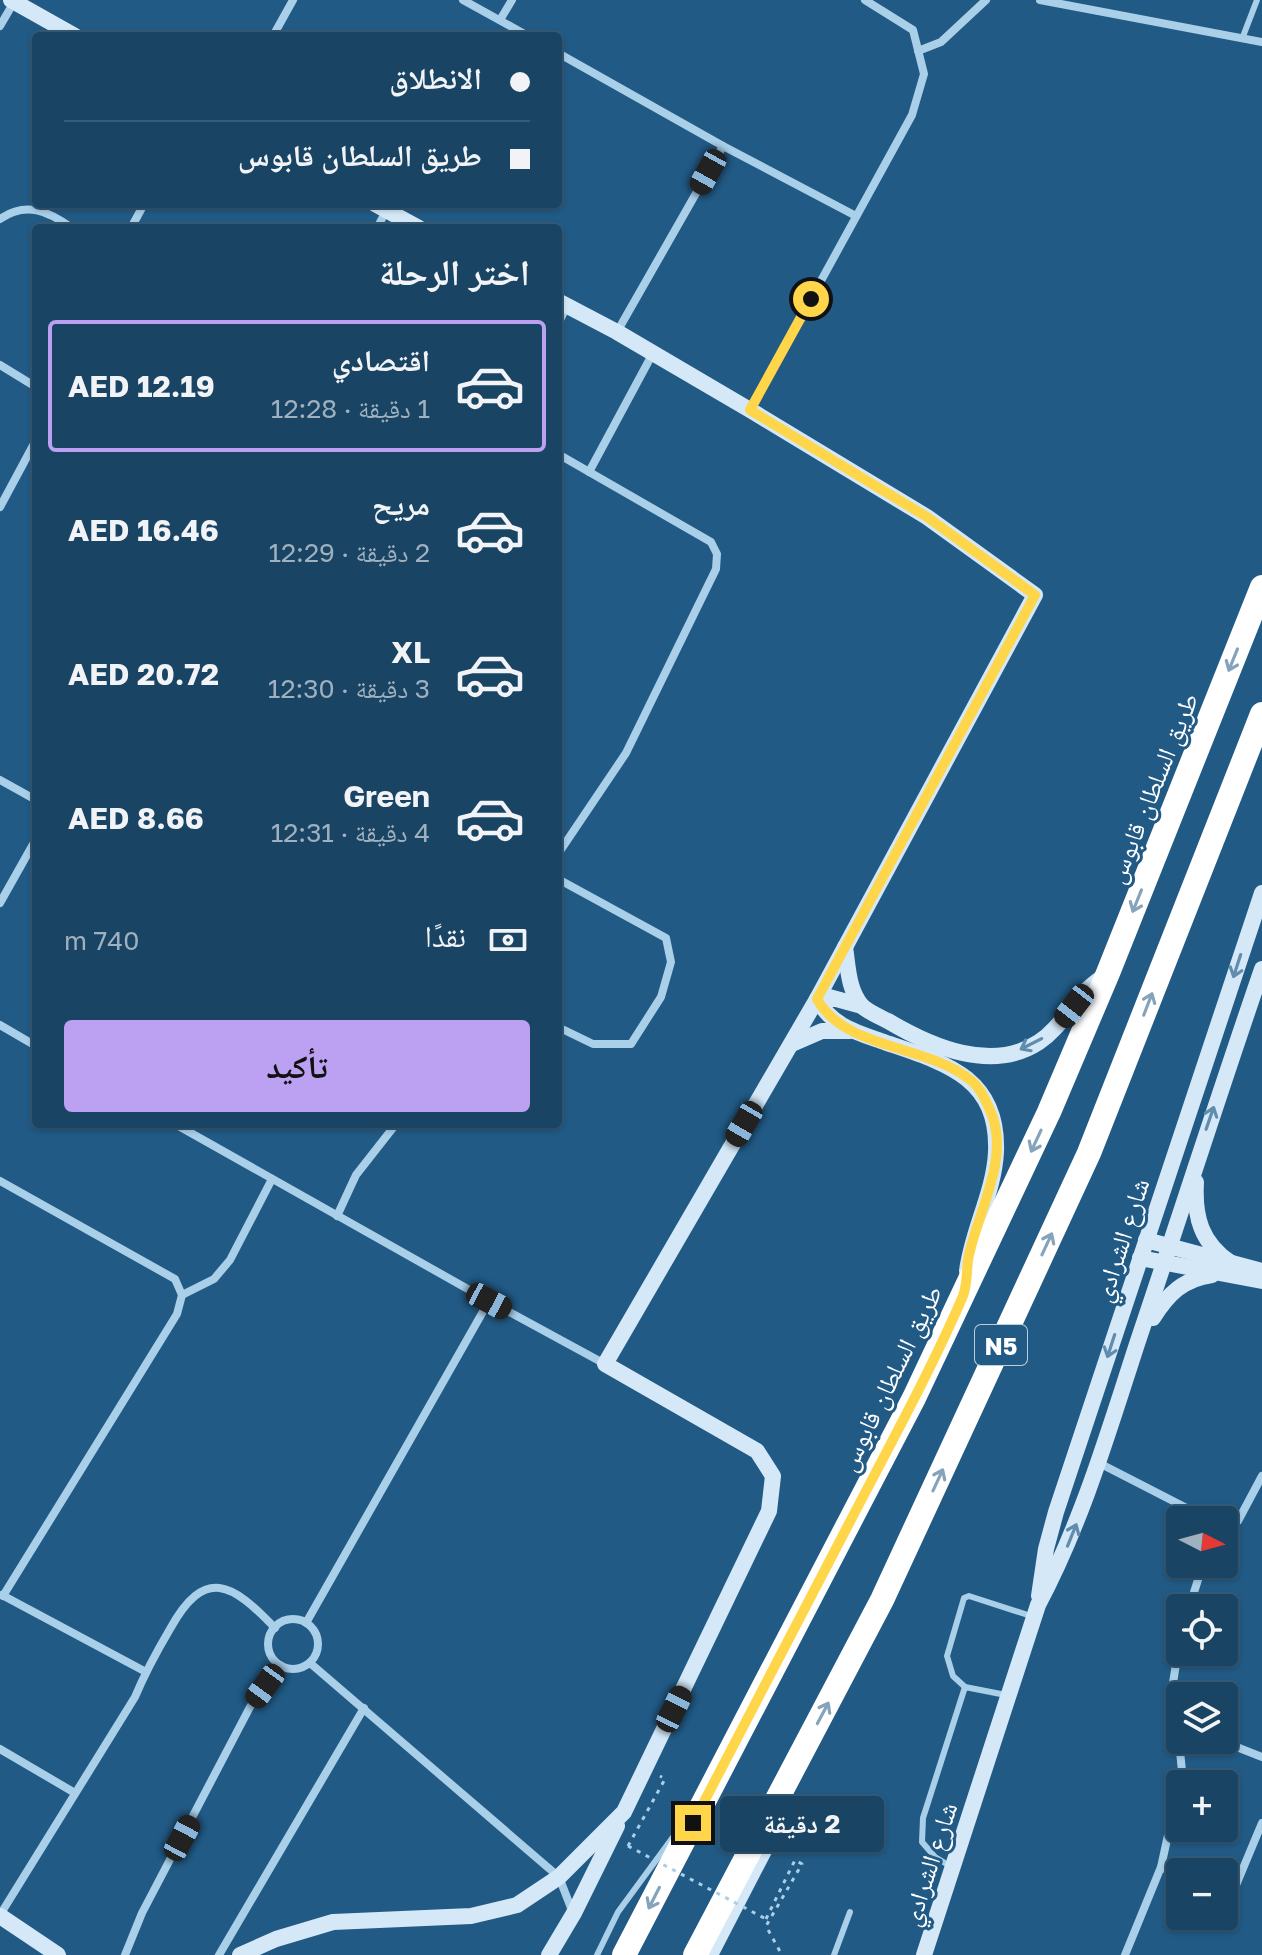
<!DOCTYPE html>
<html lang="ar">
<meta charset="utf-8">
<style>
:root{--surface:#194464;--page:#224b6a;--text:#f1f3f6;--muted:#9fb0bf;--line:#375c78;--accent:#bca0f2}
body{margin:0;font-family:"Golos Text","Noto Naskh Arabic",sans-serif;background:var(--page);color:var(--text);direction:rtl;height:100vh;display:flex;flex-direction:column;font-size:30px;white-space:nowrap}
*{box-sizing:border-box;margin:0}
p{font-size:26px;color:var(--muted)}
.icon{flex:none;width:44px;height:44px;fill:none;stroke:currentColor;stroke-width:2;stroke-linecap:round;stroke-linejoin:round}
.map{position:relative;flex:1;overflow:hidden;direction:ltr}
.panel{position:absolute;left:32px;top:224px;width:530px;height:904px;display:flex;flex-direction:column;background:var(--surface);border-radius:8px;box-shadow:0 2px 6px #0004,0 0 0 2px var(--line);direction:rtl}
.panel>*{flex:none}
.guide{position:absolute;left:32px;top:32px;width:530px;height:176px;border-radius:8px;box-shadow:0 2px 6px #0004,0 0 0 2px var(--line);direction:rtl;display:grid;align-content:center;height:176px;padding:0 32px;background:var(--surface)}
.needle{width:52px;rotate:96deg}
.tools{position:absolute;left:1166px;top:1506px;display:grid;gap:16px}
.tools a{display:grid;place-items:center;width:72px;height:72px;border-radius:8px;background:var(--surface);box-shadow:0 2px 6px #0004,0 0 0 2px var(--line);font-size:40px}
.end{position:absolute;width:36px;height:36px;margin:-18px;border:10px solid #ffd54a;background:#111;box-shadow:0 0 0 4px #111}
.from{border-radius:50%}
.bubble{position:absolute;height:56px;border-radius:8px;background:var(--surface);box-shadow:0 2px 6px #0004,0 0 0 2px var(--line);font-size:26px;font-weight:700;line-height:56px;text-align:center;direction:rtl}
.car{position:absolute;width:24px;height:48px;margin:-24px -12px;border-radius:10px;box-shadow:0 0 6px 2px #0007;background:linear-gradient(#222 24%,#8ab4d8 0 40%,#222 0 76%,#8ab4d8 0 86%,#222 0)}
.guide b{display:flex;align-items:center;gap:28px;height:76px;font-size:30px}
.guide b+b{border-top:2px solid var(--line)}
.guide i{width:20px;height:20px;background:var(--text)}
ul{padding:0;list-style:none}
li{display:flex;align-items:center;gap:24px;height:132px;margin:0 16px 12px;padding:0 16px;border:4px solid transparent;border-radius:8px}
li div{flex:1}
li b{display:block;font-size:30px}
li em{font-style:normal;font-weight:700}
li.selected{border-color:var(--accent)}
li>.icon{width:72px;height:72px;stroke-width:1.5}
h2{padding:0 32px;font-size:36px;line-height:96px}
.pay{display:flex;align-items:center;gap:20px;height:88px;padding:0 32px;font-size:30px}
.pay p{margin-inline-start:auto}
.button{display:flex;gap:16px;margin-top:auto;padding:16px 32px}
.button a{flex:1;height:92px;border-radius:8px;background:var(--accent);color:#111;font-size:32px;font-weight:700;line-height:92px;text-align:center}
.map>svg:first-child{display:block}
</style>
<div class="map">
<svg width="1262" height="1955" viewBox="0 0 1262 1955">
<rect width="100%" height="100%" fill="#215a85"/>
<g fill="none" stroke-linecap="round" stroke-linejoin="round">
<g stroke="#a9cfe9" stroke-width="3" stroke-dasharray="4 6" stroke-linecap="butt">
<path d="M628,1846L665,1779L660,1776"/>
<path d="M766,1919L795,1860L802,1864L766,1926L782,1955"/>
</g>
<g stroke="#a9cfe9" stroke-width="6">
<path d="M1242,39L1257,0"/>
<path d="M965,1687L953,1676L947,1656L964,1598L969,1596L1031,1616"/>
<path d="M950,1866L935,1857L922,1842L923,1818L965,1687L1006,1695"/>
<path d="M597,1955L618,1912L676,1833"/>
<path d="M834,1955L850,1912"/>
</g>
<g stroke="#a9cfe9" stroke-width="8">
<path d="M463,0L528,36"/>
<path d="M1040,0L1262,42"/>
<path d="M500,20L512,0"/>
<path d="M0,26L14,2"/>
<path d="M273,36L293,0"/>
<path d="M918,51L941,42L986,0"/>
<path d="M558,53L723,146L856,216"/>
<path d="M0,219C26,201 48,211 72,228"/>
<path d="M131,228L144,204"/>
<path d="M377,228L386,211"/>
<path d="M558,324L567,306"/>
<path d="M617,332L723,146"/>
<path d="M0,365L36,387"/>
<path d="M750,410L912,115L924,74L913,30L865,0"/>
<path d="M558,454L711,542L717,554L716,569L626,753L558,854"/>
<path d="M589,472L653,353"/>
<path d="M0,507L36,440"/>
<path d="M0,780L36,800"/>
<path d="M558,879L666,938L671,962L661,997L631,1044H593L558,1027"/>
<path d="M0,903L36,839"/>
<path d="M0,1025L36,1046"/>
<path d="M175,1124L489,1301L605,1364"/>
<path d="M0,1181L175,1279L182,1295L177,1314L3,1596"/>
<path d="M337,1216L356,1175L396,1124"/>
<path d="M182,1295L214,1279L230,1260L272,1179"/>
<path d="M1099,1463L1210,1520"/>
<path d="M1224,1525L1228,1526L1238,1521L1262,1476"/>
<path d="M2,1595L146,1672"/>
<path d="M1189,1608L1203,1564"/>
<circle cx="293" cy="1644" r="25"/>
<path d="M306,1623L489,1301"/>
<path d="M310,1663L559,1877L573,1913"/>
<path d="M1219,1740L1262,1757"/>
<path d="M0,1749L75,1793"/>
<path d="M1161,1867L1180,1875"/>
<path d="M1224,1894L1234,1890L1262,1823"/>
<path d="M0,1915L135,1697C145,1673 157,1651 170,1629C205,1566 232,1583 275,1628"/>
<path d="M125,1955L142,1913L250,1707L280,1665"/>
<path d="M219,1955L364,1708"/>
<path d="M1125,1955L1161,1867L1182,1771L1173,1683L1180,1639"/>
</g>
<g stroke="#d4e8f7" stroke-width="16">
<path d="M11,0L75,36"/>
<path d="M375,204L419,228"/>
<path d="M845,947C848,966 848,990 862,1006C868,1012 880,1017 888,1021C932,1047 992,1073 1039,1042C1059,1029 1069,1008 1085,992C1090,986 1097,981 1104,976"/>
<path d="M862,1006L829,997L817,999C831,1025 855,1032 881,1041C942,1062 999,1075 996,1152C994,1193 972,1230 967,1271"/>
<path d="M792,1044L822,1031H850"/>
<path d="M1196,1182C1194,1217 1201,1243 1231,1263"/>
<path d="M1146,1240L1262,1271"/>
<path d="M1140,1258L1262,1281"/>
<path d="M1153,1318C1168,1294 1183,1279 1212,1275"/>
<path d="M1039,1596L1046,1549L1056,1512L1262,893"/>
<path d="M0,1916L58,1955"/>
<path d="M240,1955L276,1939L333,1922L471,1916L517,1905L559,1877L624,1812L769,1511L773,1476L757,1451L605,1364L817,999L1035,595L927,517L750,410L617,332L558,301"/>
<path d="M549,1955L574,1913L617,1826"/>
<path d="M710,1955L783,1814"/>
<path d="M924,1955L1038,1605C1082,1522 1108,1433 1137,1344C1179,1219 1219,1094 1262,969"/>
</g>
<g stroke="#fff" stroke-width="24">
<path d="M624,1955L914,1398L1049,1112L1108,973L1262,587"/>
<path d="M695,1955L882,1600L1089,1153L1262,714"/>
</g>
<path stroke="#a9cfe9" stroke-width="3" stroke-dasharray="4 6" stroke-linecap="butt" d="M628,1846L766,1919"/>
</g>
<defs><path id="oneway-shaft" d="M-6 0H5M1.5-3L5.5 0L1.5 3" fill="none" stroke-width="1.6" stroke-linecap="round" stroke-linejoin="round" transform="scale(2)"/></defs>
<g stroke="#85a4bc">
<use href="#oneway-shaft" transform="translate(1233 660) rotate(112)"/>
<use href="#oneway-shaft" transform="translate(1137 901) rotate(112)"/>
<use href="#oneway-shaft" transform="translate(1148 1004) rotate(-69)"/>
<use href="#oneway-shaft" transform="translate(1036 1141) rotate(115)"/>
<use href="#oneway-shaft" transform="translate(1047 1244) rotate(-65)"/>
<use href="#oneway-shaft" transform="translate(938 1480) rotate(-65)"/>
<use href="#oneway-shaft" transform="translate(823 1713) rotate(-62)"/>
<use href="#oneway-shaft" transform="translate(654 1898) rotate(117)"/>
</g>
<g stroke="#608cad">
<use href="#oneway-shaft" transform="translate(1237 966) rotate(108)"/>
<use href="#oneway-shaft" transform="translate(1031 1044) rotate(153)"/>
<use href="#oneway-shaft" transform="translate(1210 1118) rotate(-71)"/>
<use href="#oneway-shaft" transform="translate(1111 1346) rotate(108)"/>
<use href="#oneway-shaft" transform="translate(1072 1535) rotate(-68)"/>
</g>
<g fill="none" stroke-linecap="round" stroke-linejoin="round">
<path stroke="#ffd54a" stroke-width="10" d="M693,1823C747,1719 801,1615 855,1512C892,1441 931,1370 963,1296C968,1283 966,1268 969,1255C979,1209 1012,1154 989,1108C984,1097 979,1086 969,1079C926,1045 844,1049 817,999L1035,595L927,517L750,410L811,299"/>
</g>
<g text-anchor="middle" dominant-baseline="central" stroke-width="6" stroke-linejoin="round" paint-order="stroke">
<rect fill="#215a85" stroke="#bcceda" stroke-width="2" x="975" y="1325" width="52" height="40" rx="6"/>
<g font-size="24" font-weight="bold" fill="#fff">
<text x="1001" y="1345">N5</text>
</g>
<g font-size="26" fill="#fff" stroke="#215a85">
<text transform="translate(1152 788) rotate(-68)">طريق السلطان قابوس</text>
<text transform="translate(1121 1240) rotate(-72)">شارع الشرادي</text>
<text transform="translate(890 1378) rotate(-64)">طريق السلطان قابوس</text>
<text transform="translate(929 1864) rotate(-72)">شارع الشرادي</text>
</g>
</g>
</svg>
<div class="tools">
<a><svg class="needle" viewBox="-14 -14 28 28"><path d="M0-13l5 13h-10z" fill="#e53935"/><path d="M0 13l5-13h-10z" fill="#9fb0bf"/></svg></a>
<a><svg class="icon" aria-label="locate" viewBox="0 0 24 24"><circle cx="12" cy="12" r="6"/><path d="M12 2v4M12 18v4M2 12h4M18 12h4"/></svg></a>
<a><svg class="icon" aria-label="layers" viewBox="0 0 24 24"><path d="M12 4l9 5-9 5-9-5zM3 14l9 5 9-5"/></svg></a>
<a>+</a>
<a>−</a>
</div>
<i class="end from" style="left:811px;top:299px"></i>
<i class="end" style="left:693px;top:1823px"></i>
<div class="bubble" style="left:720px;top:1796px;width:164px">2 دقيقة</div>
<i class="car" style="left:708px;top:172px;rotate:209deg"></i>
<i class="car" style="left:1074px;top:1006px;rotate:218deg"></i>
<i class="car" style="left:744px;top:1124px;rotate:210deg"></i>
<i class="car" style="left:489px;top:1301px;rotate:118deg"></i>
<i class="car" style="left:265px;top:1686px;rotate:216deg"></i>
<i class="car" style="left:674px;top:1709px;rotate:26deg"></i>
<i class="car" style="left:182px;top:1838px;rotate:28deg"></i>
<div class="guide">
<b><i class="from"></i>الانطلاق</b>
<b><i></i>طريق السلطان قابوس</b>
</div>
<section class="panel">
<h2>اختر الرحلة</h2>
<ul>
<li class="selected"><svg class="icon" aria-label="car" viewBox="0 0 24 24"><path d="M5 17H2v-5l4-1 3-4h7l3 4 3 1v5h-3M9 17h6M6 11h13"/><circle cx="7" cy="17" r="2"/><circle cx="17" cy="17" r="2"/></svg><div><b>اقتصادي</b><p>1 دقيقة · 12:28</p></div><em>AED 12.19</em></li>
<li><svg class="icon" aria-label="car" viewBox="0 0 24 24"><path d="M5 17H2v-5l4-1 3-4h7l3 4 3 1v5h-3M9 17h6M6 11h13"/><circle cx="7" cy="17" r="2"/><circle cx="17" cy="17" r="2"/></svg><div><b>مريح</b><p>2 دقيقة · 12:29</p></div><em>AED 16.46</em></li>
<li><svg class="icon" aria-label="car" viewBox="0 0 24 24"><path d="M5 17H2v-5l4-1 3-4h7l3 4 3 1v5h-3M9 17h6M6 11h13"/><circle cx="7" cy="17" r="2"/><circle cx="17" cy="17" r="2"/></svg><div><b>XL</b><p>3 دقيقة · 12:30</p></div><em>AED 20.72</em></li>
<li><svg class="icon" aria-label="car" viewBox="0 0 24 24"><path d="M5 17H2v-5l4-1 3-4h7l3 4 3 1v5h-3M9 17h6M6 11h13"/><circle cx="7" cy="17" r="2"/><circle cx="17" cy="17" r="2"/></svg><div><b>Green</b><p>4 دقيقة · 12:31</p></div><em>AED 8.66</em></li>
</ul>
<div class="pay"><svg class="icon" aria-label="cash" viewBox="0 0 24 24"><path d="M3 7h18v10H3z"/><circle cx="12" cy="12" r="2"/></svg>نقدًا<p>740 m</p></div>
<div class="button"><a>تأكيد</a></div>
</section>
</div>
